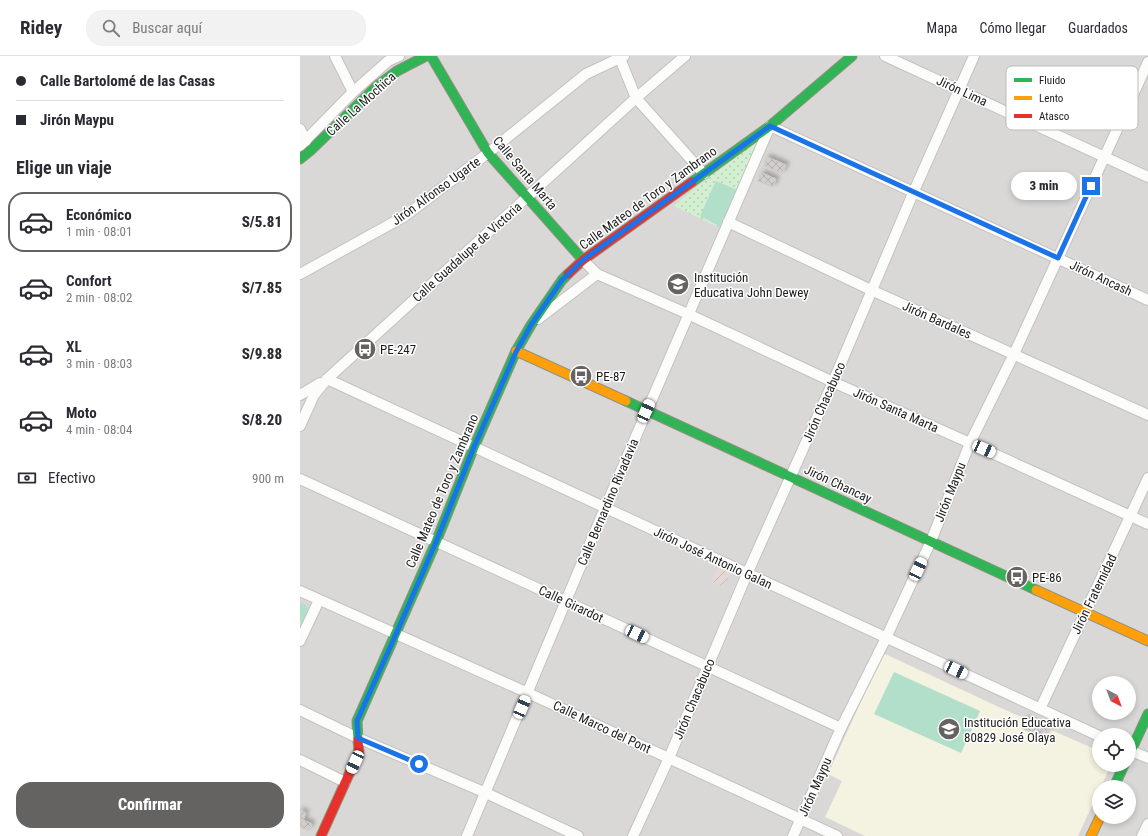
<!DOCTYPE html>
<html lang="es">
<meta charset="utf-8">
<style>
:root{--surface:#fff;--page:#f2f2f3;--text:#2b2b33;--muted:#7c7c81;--line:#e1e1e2;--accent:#646362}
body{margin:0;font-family:"Roboto Condensed",sans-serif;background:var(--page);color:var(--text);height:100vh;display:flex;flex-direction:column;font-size:15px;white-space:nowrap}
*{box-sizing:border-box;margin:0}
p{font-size:13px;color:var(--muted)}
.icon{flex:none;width:22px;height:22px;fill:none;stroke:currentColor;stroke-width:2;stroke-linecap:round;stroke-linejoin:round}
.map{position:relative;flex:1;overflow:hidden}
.sheet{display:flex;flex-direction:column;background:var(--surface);width:300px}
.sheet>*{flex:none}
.banner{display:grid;align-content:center;height:88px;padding:0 16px;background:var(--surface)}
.needle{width:26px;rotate:139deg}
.tools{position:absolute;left:792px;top:620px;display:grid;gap:8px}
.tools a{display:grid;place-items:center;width:44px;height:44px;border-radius:50%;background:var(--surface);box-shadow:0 2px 6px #0003;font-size:20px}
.end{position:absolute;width:18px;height:18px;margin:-9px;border:5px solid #1a73e8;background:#fff;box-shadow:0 0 0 2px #fff}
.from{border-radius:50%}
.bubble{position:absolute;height:28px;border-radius:14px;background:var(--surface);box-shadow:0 2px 6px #0003;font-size:13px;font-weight:800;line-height:28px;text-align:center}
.car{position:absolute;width:12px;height:24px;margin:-12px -6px;border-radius:5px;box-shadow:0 0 3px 1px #0007;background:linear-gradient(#fff 24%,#345 0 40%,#fff 0 76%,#345 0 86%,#fff 0)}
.banner b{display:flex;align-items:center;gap:14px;height:38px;font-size:15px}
.banner b+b{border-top:1px solid var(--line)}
.banner i{width:10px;height:10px;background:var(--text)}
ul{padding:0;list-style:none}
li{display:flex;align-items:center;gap:12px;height:60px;margin:0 8px 6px;padding:0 8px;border:2px solid transparent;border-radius:16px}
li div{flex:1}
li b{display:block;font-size:15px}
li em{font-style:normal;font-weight:800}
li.active{border-color:var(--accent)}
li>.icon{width:36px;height:36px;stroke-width:1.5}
h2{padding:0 16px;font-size:18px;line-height:48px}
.pay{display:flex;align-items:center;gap:10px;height:44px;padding:0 16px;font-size:15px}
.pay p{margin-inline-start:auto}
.cta{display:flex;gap:8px;margin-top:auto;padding:8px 16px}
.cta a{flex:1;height:46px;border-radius:16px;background:var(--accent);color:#fff;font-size:16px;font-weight:800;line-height:46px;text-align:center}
header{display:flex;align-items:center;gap:24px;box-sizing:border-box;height:56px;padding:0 20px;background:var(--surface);border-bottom:1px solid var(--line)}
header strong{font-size:19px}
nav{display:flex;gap:22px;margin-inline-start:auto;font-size:14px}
.search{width:280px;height:36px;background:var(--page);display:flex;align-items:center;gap:10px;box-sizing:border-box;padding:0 14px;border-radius:16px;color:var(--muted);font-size:15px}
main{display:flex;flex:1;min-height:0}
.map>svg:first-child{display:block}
</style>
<header>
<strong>Ridey</strong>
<div class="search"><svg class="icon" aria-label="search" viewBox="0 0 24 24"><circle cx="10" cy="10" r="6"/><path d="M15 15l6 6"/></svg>Buscar aquí</div>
<nav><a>Mapa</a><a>Cómo llegar</a><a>Guardados</a></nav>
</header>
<main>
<section class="sheet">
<div class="banner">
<b><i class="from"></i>Calle Bartolomé de las Casas</b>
<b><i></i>Jirón Maypu</b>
</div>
<h2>Elige un viaje</h2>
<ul>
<li class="active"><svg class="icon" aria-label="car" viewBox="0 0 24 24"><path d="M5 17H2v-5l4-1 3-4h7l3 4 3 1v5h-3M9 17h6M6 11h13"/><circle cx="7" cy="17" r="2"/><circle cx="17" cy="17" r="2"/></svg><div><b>Económico</b><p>1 min · 08:01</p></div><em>S/5.81</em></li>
<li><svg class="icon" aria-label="car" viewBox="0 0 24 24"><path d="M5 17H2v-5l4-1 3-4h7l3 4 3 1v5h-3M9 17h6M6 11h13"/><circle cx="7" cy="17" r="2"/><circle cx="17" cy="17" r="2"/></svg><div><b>Confort</b><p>2 min · 08:02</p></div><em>S/7.85</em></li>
<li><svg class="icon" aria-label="car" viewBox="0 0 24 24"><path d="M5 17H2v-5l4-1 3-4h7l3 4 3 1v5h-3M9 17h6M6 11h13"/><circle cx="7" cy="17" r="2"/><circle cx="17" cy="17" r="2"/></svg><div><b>XL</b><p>3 min · 08:03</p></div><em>S/9.88</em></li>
<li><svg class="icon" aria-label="car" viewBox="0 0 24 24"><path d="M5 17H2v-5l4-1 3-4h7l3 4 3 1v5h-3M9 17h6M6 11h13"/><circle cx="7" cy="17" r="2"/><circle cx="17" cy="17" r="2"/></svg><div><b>Moto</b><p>4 min · 08:04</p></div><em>S/8.20</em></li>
</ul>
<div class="pay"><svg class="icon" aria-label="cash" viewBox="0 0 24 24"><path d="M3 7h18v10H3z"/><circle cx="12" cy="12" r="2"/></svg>Efectivo<p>900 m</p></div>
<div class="cta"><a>Confirmar</a></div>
</section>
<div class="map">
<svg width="848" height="780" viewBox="0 0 848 780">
<defs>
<pattern id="military-furrows" width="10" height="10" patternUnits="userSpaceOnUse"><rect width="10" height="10" fill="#e4d9d5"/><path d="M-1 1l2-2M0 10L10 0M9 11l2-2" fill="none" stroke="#c3bab6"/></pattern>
<pattern id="park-dots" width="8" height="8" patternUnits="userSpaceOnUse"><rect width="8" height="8" fill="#d3efd2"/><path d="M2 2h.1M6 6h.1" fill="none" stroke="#b5ccb4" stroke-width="1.8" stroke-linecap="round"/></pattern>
<pattern id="building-cross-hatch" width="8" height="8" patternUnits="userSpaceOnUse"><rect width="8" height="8" fill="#d1cecc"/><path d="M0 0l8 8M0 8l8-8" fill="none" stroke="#b3b0af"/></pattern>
<filter id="shadow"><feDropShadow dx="3" dy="-3" stdDeviation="2" flood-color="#0004"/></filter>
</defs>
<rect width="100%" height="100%" fill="#eae8e5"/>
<path fill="#d9d8d6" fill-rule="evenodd" d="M0,0H848V780H0ZM799,627H829V657H799ZM799,679H829V709H799ZM799,731H829V761H799Z"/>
<path fill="#f4f2e0" d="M583,597L701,652L799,695V709H811L801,731H799V734L778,780H565L525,761L542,725L528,718Z"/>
<path fill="url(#military-furrows)" d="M419,511L431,517L423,531L412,525Z"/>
<path fill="url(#park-dots)" d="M470,70L418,171L374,150Z"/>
<g fill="#b2dfca">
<path d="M416,125L437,134L421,171L400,160Z"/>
<path d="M0,546L6,549L8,555L0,573Z"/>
<path d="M594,616L680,655L661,697L574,658Z"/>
</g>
<g fill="url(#building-cross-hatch)" stroke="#cdcac6" filter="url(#shadow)">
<path d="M467,101L486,109L482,117L464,110Z"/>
<path d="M462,117L476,123L473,131L458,125Z"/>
<path d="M725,663L748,673L744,682L721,672Z"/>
<path d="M0,754L6,757L0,771Z"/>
<path d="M3,764L12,768L9,774L0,771Z"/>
</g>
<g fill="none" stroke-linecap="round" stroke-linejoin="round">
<g stroke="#c3c2c1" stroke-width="12">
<g id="street">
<path d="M35,0L53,36"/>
<path d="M319,0L336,42L404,118"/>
<path d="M585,0L848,121"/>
<path d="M0,73L6,85"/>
<path d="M0,90L53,36L88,5L99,0"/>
<path d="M428,166L571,234L848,359"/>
<path d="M283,204L297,218L388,258L533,326L670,387L848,468"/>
<path d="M0,218L105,160L188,97L286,18L324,0"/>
<path d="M238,263L297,218"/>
<path d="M27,323L799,680"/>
<path d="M0,339L20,327"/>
<path d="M0,370L14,339L27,323L336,42L385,0"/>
<path d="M0,423L541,672"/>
<path d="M0,535L228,637L537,780"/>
<path d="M0,585L19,544"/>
<path d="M740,653L848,422"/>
<path d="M0,654L58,682L186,737L278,780"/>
<path d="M829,694L848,702"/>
<path d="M0,704L45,726"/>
<path d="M167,780L305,452L470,70L848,244"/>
<path d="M333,780L369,702L447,518L533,326L614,135L674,0"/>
<path d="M493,780L541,672L586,582L631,485L670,387L714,298L848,6"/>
<path d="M842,780L848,768"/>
</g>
</g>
<g stroke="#91927f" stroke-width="11">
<g id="fast">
<path d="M131,0L188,97L283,204"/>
<path d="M0,103L10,95L77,30L97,15L126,0"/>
<path d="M392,126L470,70L552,0"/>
<path d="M326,345L736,534"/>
<path d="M58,684L57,665L136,486L174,391L216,295L231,269L262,224L268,218"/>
<path d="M829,699L848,658"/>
<path d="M814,731L824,709"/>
</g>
</g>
<g stroke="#91927f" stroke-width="11">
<g id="slow">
<path d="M216,295L326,345"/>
<path d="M736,534L848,585"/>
<path d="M791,780L800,761"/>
</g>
</g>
<g stroke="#91927f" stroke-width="11">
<g id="jam">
<path d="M268,218L283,204L392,126"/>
<path d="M21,780L59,696L58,684"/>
</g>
</g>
<use href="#street" stroke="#fcfcfb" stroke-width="10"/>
<use href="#fast" stroke="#30b455" stroke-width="9"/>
<use href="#slow" stroke="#ff9f0a" stroke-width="9"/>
<use href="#jam" stroke="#e5322d" stroke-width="9"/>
</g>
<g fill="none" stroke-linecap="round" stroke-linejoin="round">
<path stroke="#1a73e8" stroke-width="5" d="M119,708L58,682L57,665L96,578L136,486L174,391L216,296L231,269L262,224L283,204L470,70L758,202L791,130"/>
</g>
<defs>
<g id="school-disc" transform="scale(1.15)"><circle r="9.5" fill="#646362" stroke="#fff"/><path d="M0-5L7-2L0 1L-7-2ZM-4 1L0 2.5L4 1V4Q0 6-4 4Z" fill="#fff"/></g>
<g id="bus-disc" transform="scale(1.15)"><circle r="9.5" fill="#646362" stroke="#fff"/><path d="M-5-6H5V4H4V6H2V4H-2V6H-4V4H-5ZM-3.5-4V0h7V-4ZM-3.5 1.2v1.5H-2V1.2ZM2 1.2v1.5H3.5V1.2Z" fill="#fff"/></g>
</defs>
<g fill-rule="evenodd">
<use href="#school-disc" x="378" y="228"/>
<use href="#bus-disc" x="65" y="293"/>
<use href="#bus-disc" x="281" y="320"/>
<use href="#bus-disc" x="717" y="521"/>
<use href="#school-disc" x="649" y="673"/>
</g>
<g text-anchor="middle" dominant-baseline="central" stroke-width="3" stroke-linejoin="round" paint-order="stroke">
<g font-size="13" fill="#1c1c1c" stroke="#fff">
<text transform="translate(662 35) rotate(25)">Jirón Lima</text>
<text transform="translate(61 48) rotate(-42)">Calle La Mochica</text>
<text transform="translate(225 117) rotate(50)">Calle Santa Marta</text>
<text transform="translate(136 135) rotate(-36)">Jirón Alfonso Ugarte</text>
<text transform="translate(348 142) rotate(-36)">Calle Mateo de Toro y Zambrano</text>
<text transform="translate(167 196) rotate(-42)">Calle Guadalupe de Victoria</text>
<text transform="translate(801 222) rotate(25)">Jirón Ancash</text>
<text transform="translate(637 264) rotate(24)">Jirón Bardales</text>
<text transform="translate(524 346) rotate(-66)">Jirón Chacabuco</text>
<text transform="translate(596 354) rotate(24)">Jirón Santa Marta</text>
<text transform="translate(538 428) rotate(25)">Jirón Chancay</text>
<text transform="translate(142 435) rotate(-67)">Calle Mateo de Toro y Zambrano</text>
<text transform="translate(650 436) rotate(-68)">Jirón Maypu</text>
<text transform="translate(308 446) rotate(-67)">Calle Bernardino Rivadavia</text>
<text transform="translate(413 502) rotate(25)">Jirón José Antonio Galan</text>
<text transform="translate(794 538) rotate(-64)">Jirón Fraternidad</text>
<text transform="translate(271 548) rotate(25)">Calle Girardot</text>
<text transform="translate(394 643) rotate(-67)">Jirón Chacabuco</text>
<text transform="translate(302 671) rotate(25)">Calle Marco del Pont</text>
<text transform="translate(515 731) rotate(-66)">Jirón Maypu</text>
</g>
<g font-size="13" fill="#1c1c1c" stroke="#fff" text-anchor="start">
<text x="394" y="221">Institución<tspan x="394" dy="15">Educativa John Dewey</tspan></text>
<text x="80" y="293">PE-247</text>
<text x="296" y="320">PE-87</text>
<text x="732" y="521">PE-86</text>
<text x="664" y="666">Institución Educativa<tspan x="664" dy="15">80829 José Olaya</tspan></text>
</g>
</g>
<rect x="706" y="10" width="132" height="64" rx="6" fill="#fff" stroke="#bbb" stroke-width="1"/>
<rect x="714" y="22" width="18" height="4" fill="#30b455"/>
<rect x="714" y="40" width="18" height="4" fill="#ff9f0a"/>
<rect x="714" y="58" width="18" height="4" fill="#e5322d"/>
<g font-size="11" fill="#1c1c1c">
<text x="739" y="28">Fluido</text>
<text x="739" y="46">Lento</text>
<text x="739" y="64">Atasco</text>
</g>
</svg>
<div class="tools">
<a><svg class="needle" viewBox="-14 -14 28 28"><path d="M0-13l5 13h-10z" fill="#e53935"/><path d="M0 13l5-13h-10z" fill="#7c7c81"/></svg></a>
<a><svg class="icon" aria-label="locate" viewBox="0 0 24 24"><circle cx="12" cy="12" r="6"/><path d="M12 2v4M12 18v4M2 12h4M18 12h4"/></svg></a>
<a><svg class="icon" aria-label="layers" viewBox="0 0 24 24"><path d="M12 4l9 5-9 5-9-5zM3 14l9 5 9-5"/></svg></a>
</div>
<i class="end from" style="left:119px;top:708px"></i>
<i class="end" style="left:791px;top:130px"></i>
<div class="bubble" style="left:711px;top:116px;width:66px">3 min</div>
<i class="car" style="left:346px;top:355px;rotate:24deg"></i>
<i class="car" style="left:684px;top:393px;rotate:114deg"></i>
<i class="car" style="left:618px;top:513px;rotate:25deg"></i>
<i class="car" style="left:337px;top:578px;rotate:115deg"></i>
<i class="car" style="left:656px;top:614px;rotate:115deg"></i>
<i class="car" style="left:222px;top:651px;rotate:23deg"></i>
<i class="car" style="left:55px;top:706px;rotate:205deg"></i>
</div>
</main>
